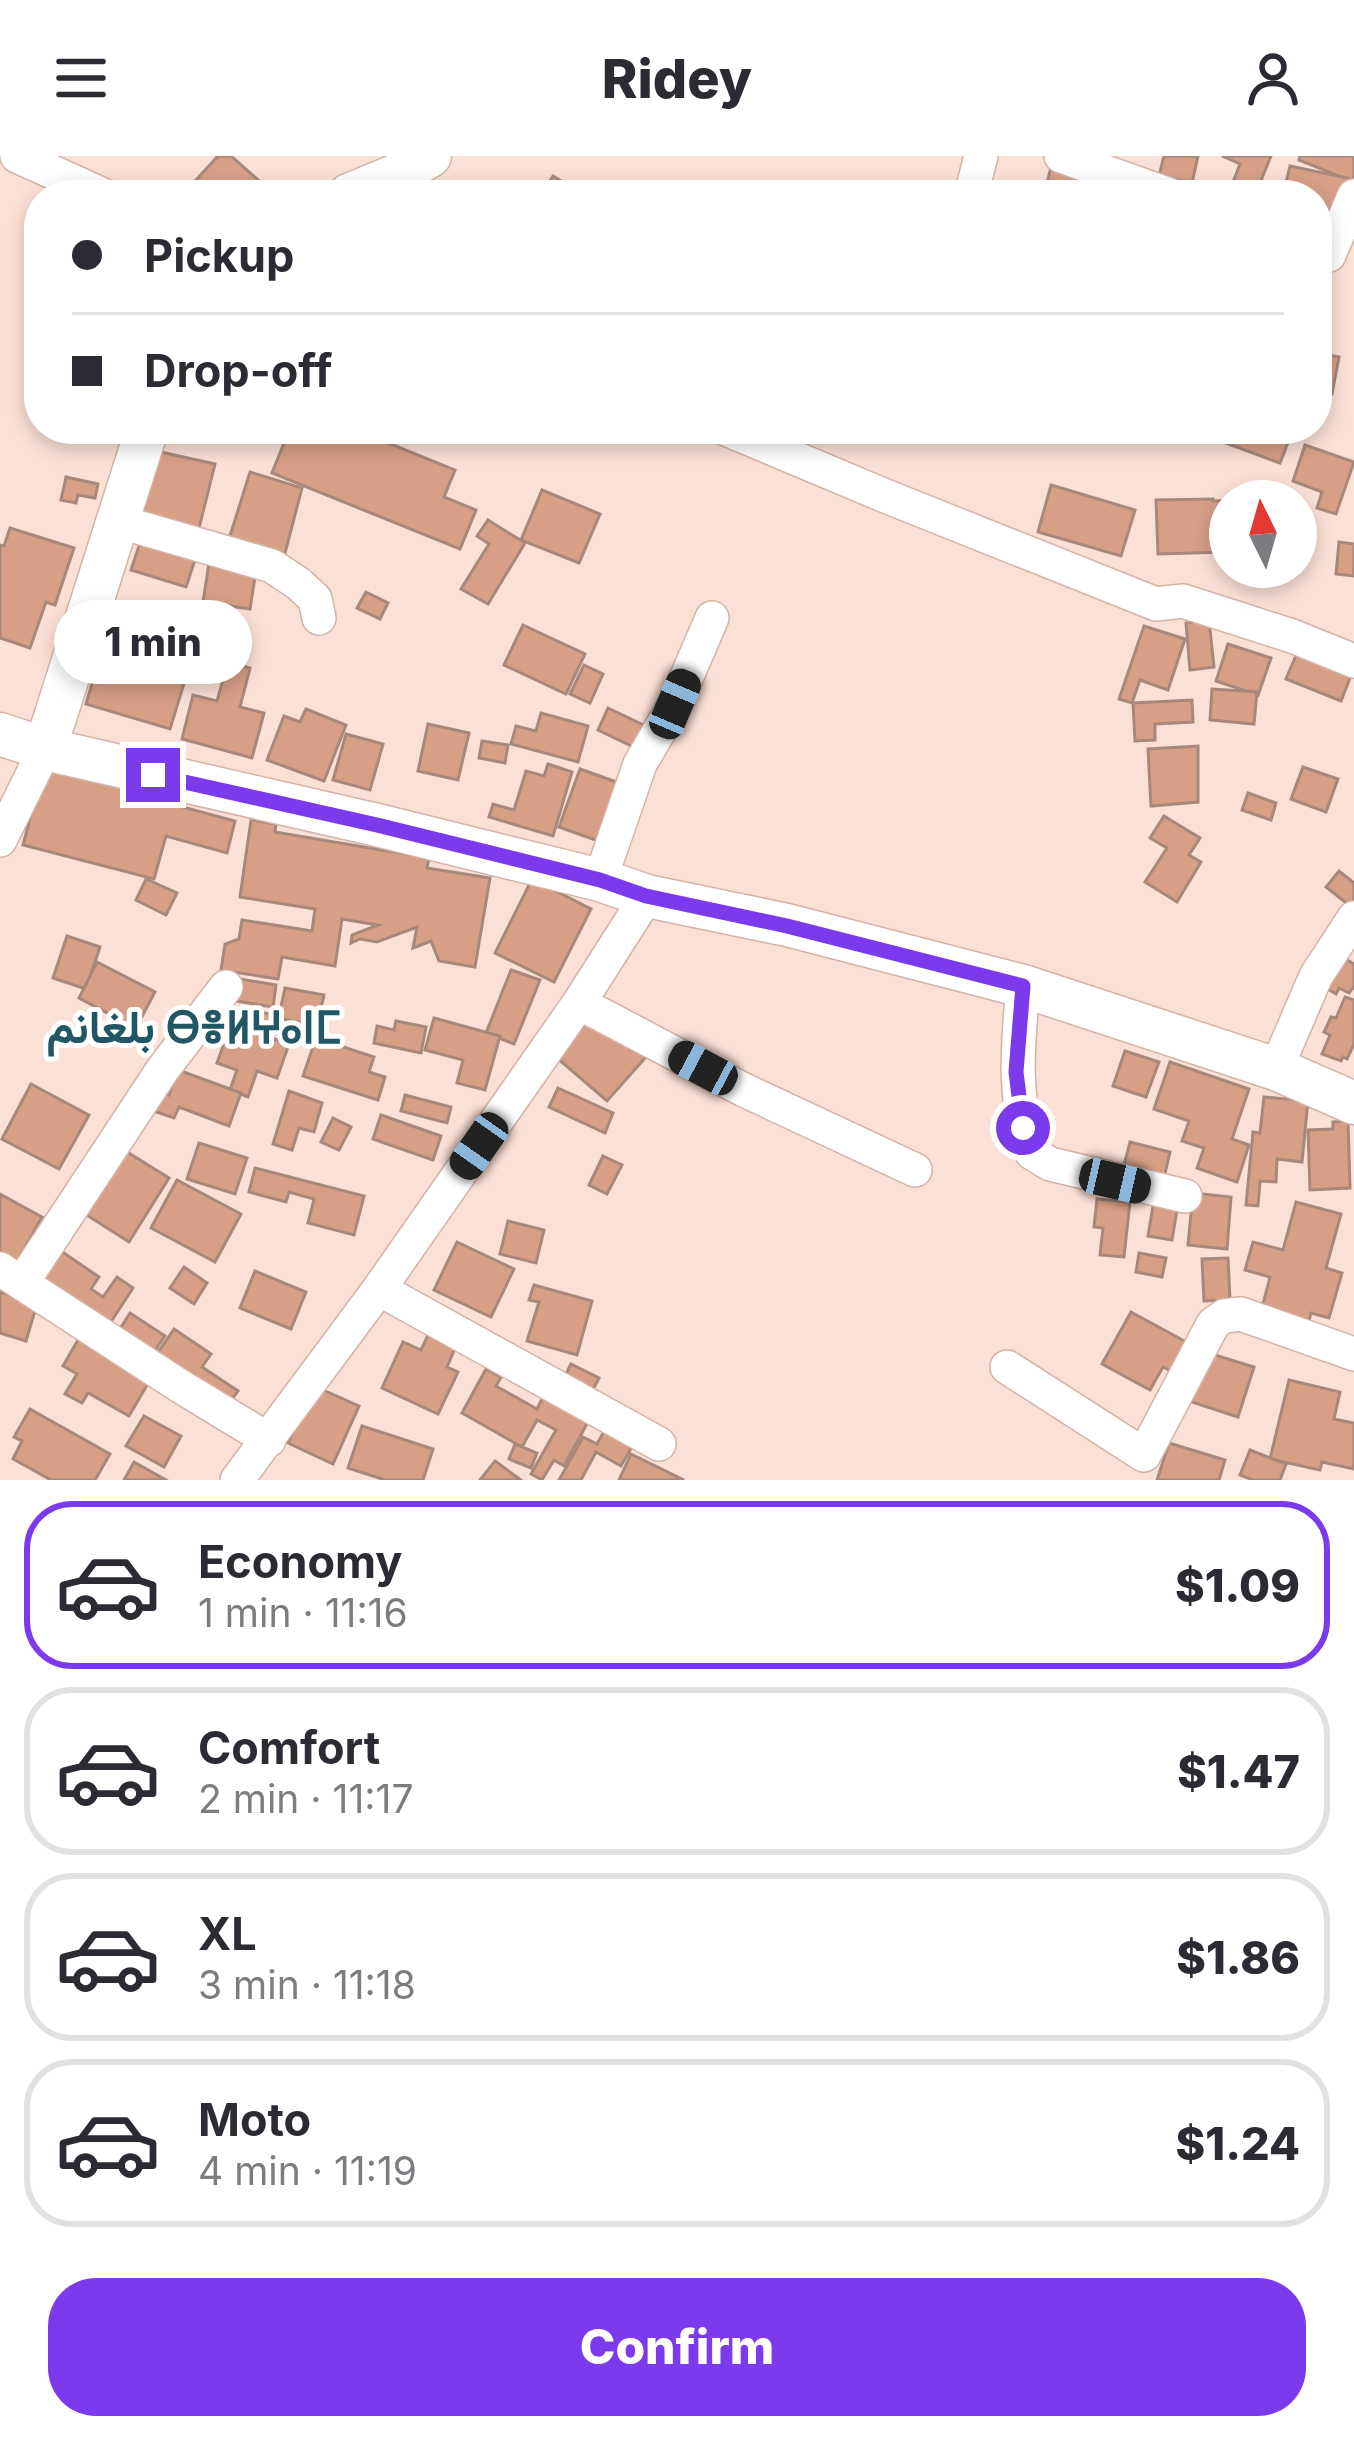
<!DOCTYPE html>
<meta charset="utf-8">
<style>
:root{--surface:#fff;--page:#f7f7f7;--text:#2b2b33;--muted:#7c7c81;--line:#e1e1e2;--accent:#7c3aed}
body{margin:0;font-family:Inter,Vazirmatn,"Noto Sans Tifinagh",sans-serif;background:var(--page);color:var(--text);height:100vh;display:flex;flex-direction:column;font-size:45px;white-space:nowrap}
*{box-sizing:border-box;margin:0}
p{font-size:39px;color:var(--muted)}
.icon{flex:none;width:66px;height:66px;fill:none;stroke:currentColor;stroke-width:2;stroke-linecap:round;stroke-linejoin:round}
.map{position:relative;height:1324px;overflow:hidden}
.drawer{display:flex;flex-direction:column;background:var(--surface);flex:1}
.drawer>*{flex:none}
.top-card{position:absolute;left:24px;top:24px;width:1308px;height:264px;border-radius:48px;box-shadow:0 6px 18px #0003;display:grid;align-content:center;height:264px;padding:0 48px;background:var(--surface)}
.needle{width:78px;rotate:355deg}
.fabs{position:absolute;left:1209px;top:324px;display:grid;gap:24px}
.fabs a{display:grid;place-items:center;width:108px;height:108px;border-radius:50%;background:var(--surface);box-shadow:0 6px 18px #0003;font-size:60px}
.end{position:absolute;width:54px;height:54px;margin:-27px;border:15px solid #7c3aed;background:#fff;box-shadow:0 0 0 6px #fff}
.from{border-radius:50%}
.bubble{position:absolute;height:84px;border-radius:42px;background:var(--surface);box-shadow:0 6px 18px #0003;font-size:39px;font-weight:800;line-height:84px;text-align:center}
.car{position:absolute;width:36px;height:72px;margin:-36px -18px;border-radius:15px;box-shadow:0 0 9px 3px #0007;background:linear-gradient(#222 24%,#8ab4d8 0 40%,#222 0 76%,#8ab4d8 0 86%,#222 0)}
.top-card b{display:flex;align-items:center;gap:42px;height:114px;font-size:45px}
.top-card b+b{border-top:3px solid var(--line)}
.top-card i{width:30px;height:30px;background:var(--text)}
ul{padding:21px 0 0;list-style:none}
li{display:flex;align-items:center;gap:36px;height:168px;margin:0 24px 18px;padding:0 24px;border:6px solid var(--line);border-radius:48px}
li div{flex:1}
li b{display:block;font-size:45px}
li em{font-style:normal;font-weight:800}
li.current{border-color:var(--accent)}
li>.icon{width:108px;height:108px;stroke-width:1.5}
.button{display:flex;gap:24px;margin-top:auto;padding:24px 48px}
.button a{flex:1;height:138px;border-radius:48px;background:var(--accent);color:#fff;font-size:48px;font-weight:800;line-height:138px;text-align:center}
header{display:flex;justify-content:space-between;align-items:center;height:156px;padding:0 48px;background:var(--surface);font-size:54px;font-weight:800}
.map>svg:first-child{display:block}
</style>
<header><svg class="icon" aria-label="menu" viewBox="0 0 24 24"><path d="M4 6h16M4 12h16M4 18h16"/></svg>Ridey<svg class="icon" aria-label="person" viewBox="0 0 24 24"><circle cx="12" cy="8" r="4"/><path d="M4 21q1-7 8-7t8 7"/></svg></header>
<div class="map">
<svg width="1354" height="1324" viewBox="0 0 1354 1324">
<rect width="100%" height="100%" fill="#fbe0d5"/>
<g fill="#d89f87" stroke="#a7887b" stroke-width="3">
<path d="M218,0H231L265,30L256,39H188L185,36Z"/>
<path d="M1164,0H1198L1192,27L1159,20Z"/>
<path d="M1222,0H1271L1255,39H1228L1240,8Z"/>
<path d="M1300,0H1354V26L1299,4Z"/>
<path d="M1290,10L1352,23L1340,80L1317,75V39H1283Z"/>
<path d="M1051,11L1105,25L1101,39H1044Z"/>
<path d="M553,20L584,39H541Z"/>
<path d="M1317,197L1339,201L1332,238L1317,235Z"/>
<path d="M265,273H354L455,314L444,341L476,354L460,393L272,317L284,287L263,278Z"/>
<path d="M1228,273H1283L1292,276L1280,307L1223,286Z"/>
<path d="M1305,289L1354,306L1336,358L1317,352L1322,336L1293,325Z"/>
<path d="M156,295L215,308L197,380L138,366Z"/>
<path d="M250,316L302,332L284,401L229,383Z"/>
<path d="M66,321L98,328L95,342L78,339L76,347L61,344Z"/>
<path d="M1051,329L1135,354L1121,400L1038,376Z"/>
<path d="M542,334L600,358L579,407L521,384Z"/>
<path d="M1213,343V345L1236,344L1230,345V409L1227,396L1158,398L1156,344Z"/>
<path d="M488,364L525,387L488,448L461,433L489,388L477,380Z"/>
<path d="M10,372L74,392L55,449L46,446L30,492L0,482V389L4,390Z"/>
<path d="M144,375L199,392L186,431L131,414Z"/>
<path d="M1339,386L1354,388V420L1336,418Z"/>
<path d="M210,401L257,408L250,453L203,446Z"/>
<path d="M366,436L388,447L380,463L357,452Z"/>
<path d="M115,451L158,454L156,482L126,480L124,502L112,501Z"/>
<path d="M1209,464L1214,511L1190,514L1186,467Z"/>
<path d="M523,469L585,498L566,538L504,509Z"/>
<path d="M1144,470L1185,483L1168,534L1140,524L1132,547L1119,543Z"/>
<path d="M1228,488L1271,502L1258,539L1216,525Z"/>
<path d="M1300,490L1354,512L1341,545L1286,523Z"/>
<path d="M100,500L185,524L170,573L86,548Z"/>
<path d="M228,506L250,512L240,551L264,557L252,602L182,583L193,539L217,545Z"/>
<path d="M584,509L603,518L590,547L570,538Z"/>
<path d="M1212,533L1257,536L1254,568L1210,564Z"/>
<path d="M1192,544L1193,566L1155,568V584L1135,585L1133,547Z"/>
<path d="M608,552L658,576L648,598L598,574Z"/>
<path d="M306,553L346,569L324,625L267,604L284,560L300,566Z"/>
<path d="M541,557L588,570L578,606L511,588L516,570L536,575Z"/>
<path d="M428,568L469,577L458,624L418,615Z"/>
<path d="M346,578L383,588L370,634L333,624Z"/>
<path d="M482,585L508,589L505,607L479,602Z"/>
<path d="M1198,590V646L1151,650L1148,593Z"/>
<path d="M45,606L155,635L153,643L235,665L227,697L166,680L154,723L23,689Z"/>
<path d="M548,608L572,616L553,680L489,661L493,648L514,654L526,615L544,620Z"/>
<path d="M1303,611L1338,623L1326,656L1291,643Z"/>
<path d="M580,613L625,629L604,687L559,671Z"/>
<path d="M1248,637L1276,647L1271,664L1242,654Z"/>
<path d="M1164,660L1200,682L1189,699L1201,706L1177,746L1145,726L1167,692L1150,682Z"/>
<path d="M251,664L276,668L275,676L429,702L427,712L490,722L475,811L439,805L431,785L413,792L417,771L377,786L360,783L351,787L352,779L378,769L342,763L335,810L282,801L278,823L221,814L225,788L239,783L242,764L312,775L315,753L240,741Z"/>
<path d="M1339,715L1354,727V753L1326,731Z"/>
<path d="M146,723L177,737L166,759L136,744Z"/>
<path d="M532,723L591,753L554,826L495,797Z"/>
<path d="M67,780L100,791L86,833L53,822Z"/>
<path d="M1337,798L1354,808V831L1349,837L1339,832L1336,838L1319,828Z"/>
<path d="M97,806L155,836L136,872L79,842Z"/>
<path d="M511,814L540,824L514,888L486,877Z"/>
<path d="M240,823L276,829L273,851L236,845Z"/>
<path d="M285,832L324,839L317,870L283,863L280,879L237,870L241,852L279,860Z"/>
<path d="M1345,841L1354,844V888L1347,903L1343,901L1341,905L1322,898L1330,879L1324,876L1331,861L1336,862Z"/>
<path d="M595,857L646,901L607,945L556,901Z"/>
<path d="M434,862L500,880L485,934L457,927L463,904L425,894Z"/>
<path d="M396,865L426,871L421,897L374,887L377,870L394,874Z"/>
<path d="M231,868L289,888L277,922L257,915L248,941L230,934L237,914L217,907Z"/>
<path d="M316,882L374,901L369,916L385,921L378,944L303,920Z"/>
<path d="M1125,895L1159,906L1146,941L1113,930Z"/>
<path d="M1170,906L1249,933L1232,983L1249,989L1237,1026L1197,1012L1204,992L1182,985L1189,965L1154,953Z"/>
<path d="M178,914L241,937L229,970L179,951L174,962L139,950L146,930L169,939Z"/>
<path d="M31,928L89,959L59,1013L2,983Z"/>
<path d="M558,932L613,957L605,977L549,951Z"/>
<path d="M289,935L322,947L314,976L299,972L292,994L273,988Z"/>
<path d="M405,939L451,951L447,967L401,955Z"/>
<path d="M1264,941L1308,945L1302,1006L1277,1003L1276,1026L1260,1025L1258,1050L1246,1049L1253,976L1260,977Z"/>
<path d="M381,959L441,980L433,1004L373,983Z"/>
<path d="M333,962L351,971L339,994L321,986Z"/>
<path d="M1348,965L1350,1032L1310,1034L1308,974L1333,973V966Z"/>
<path d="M1130,986L1170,996L1161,1035L1138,1012L1124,1009Z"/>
<path d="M199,987L247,1002L235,1038L187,1023Z"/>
<path d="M124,994L169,1022L129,1086L71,1049Z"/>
<path d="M603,1000L622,1009L607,1038L589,1029Z"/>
<path d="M255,1012L364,1040L354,1079L308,1067L314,1043L289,1036L286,1046L249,1036Z"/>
<path d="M177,1024L241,1058L215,1106L151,1072Z"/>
<path d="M1193,1037L1231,1041L1227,1093L1188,1089Z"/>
<path d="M0,1038L42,1061L10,1118L0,1112Z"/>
<path d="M1097,1043L1130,1046L1124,1101L1100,1099L1103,1072L1094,1071Z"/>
<path d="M1154,1044L1178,1048L1172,1084L1148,1080Z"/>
<path d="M1296,1046L1341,1058L1326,1112L1342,1117L1329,1162L1311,1157L1309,1165L1262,1152L1270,1121L1245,1114L1253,1086L1283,1094Z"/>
<path d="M508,1065L544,1074L536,1107L500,1098Z"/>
<path d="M457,1086L514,1113L491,1161L434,1134Z"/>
<path d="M58,1093L99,1121L91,1133L103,1141L117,1121L133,1132L105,1175L34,1129Z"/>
<path d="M1139,1097L1166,1102L1162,1121L1136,1116Z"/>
<path d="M1228,1102L1230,1144L1204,1145L1202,1103Z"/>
<path d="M184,1111L207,1127L194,1148L170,1132Z"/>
<path d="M255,1115L306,1136L291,1173L240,1152Z"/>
<path d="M534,1129L592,1145L577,1199L527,1185L539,1146L529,1144Z"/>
<path d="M0,1136L37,1148L26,1185L0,1177Z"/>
<path d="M1131,1156L1190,1188L1175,1217L1163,1211L1150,1234L1102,1208Z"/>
<path d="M130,1157L165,1180L148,1205L114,1182Z"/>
<path d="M174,1173L211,1198L202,1211L238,1235L225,1253L152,1205Z"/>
<path d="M429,1177L456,1190L447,1211L458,1216L438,1258L382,1232L403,1186L421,1194Z"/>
<path d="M79,1182L150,1224L129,1260L88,1237L82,1247L65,1238L77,1218L63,1210Z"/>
<path d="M1205,1196L1254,1211L1238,1261L1189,1245Z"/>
<path d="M571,1208L599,1222L587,1245L559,1231Z"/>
<path d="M486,1213L501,1221L496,1230L537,1253L544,1239L589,1264L564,1310L554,1304L542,1324L531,1318L556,1274L537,1264L522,1291L462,1257Z"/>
<path d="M1289,1224L1340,1236L1334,1263L1354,1267V1313L1322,1306L1320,1314L1270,1303Z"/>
<path d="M314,1230L359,1250L333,1308L288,1287Z"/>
<path d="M30,1253L110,1298L95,1324H51L13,1303L22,1285L14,1281Z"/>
<path d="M144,1260L181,1280L164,1311L126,1290Z"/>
<path d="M362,1270L433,1293L423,1324H385L348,1312Z"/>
<path d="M606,1272L634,1287L621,1310L596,1296L581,1324H559L583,1281L597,1288Z"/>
<path d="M1169,1287L1225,1304L1219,1324H1157Z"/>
<path d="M515,1288L537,1297L531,1312L509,1303Z"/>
<path d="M1250,1294L1286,1308L1280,1324H1253L1240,1319Z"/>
<path d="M631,1298L684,1324H619Z"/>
<path d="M495,1305L521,1324H480Z"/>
<path d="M134,1306L166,1324H124Z"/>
</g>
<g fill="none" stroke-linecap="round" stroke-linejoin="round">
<g stroke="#d4b3a6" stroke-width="36">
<g id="minor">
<path d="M17,0L103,39"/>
<path d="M1061,0L1170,39"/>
<path d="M971,39L981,0"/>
<path d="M1329,99L1354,40"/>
<path d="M726,273L883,339L1156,448L1183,445L1292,480L1354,505"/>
<path d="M117,365L272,410L299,428L315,443L319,462"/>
<path d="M0,684L45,593"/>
<path d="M600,724L640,608L675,548L712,462"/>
<path d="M1023,830C1018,890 1012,939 1032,997L1050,1008L1185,1040"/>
<path d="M579,847L744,934L915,1014"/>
<path d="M1276,913L1316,820L1354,762"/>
<path d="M0,1113L180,1230L269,1284"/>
<path d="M22,1127L163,913L226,831"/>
<path d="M379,1133L659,1288"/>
<path d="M1007,1211L1144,1299L1213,1168L1224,1160L1241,1158L1354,1198"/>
<path d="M237,1324L379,1133L579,847L647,740"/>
</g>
</g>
<g stroke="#d4b3a6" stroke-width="45">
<g id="major">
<path d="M349,39L397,19L430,0"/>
<path d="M0,578L45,593L377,669L600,724L647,740L787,769L1023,830L1276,913L1354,947"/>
<path d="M45,593L147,273"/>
</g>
</g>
<use href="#minor" stroke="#fff" stroke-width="33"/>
<use href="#major" stroke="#fff" stroke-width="42"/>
</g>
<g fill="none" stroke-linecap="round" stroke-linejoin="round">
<path stroke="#7c3aed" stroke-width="15" d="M153,619L377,669L600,724L646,740L787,770L1023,830L1016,916L1023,972"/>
</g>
<g text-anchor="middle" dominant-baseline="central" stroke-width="10" stroke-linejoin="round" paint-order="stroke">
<g font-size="45" font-weight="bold" fill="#215764" stroke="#fff">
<text x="194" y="870">بلغانم ⴱⴻⵍⵖⴰⵏⵎ</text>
</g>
</g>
</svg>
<div class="fabs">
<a><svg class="needle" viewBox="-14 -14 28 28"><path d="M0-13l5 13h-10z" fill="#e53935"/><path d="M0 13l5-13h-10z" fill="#7c7c81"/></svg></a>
</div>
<i class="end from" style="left:1023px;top:972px"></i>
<i class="end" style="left:153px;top:619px"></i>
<div class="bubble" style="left:54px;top:444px;width:198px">1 min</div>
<i class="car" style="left:675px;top:548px;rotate:23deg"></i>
<i class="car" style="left:703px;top:912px;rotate:298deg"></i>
<i class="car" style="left:479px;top:990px;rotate:215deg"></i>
<i class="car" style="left:1115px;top:1025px;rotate:103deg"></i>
<div class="top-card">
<b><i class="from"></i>Pickup</b>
<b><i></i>Drop-off</b>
</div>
</div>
<section class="drawer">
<ul>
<li class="current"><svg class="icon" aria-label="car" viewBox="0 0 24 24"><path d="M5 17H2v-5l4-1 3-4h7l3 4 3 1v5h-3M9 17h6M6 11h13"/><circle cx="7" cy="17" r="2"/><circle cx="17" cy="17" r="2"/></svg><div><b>Economy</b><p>1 min · 11:16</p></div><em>$1.09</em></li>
<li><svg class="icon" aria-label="car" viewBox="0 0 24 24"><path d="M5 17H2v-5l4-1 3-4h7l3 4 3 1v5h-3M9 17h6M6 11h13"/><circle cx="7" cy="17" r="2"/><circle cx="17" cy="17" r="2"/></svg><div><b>Comfort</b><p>2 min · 11:17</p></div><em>$1.47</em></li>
<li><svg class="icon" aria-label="car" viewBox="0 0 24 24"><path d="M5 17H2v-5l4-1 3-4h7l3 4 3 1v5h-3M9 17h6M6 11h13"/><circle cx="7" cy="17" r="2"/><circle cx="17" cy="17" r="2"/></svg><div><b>XL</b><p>3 min · 11:18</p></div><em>$1.86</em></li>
<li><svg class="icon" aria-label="car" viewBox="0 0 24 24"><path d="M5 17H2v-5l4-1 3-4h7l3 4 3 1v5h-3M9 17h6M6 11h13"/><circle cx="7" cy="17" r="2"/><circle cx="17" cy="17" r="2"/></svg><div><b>Moto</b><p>4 min · 11:19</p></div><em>$1.24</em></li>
</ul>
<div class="button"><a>Confirm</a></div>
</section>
